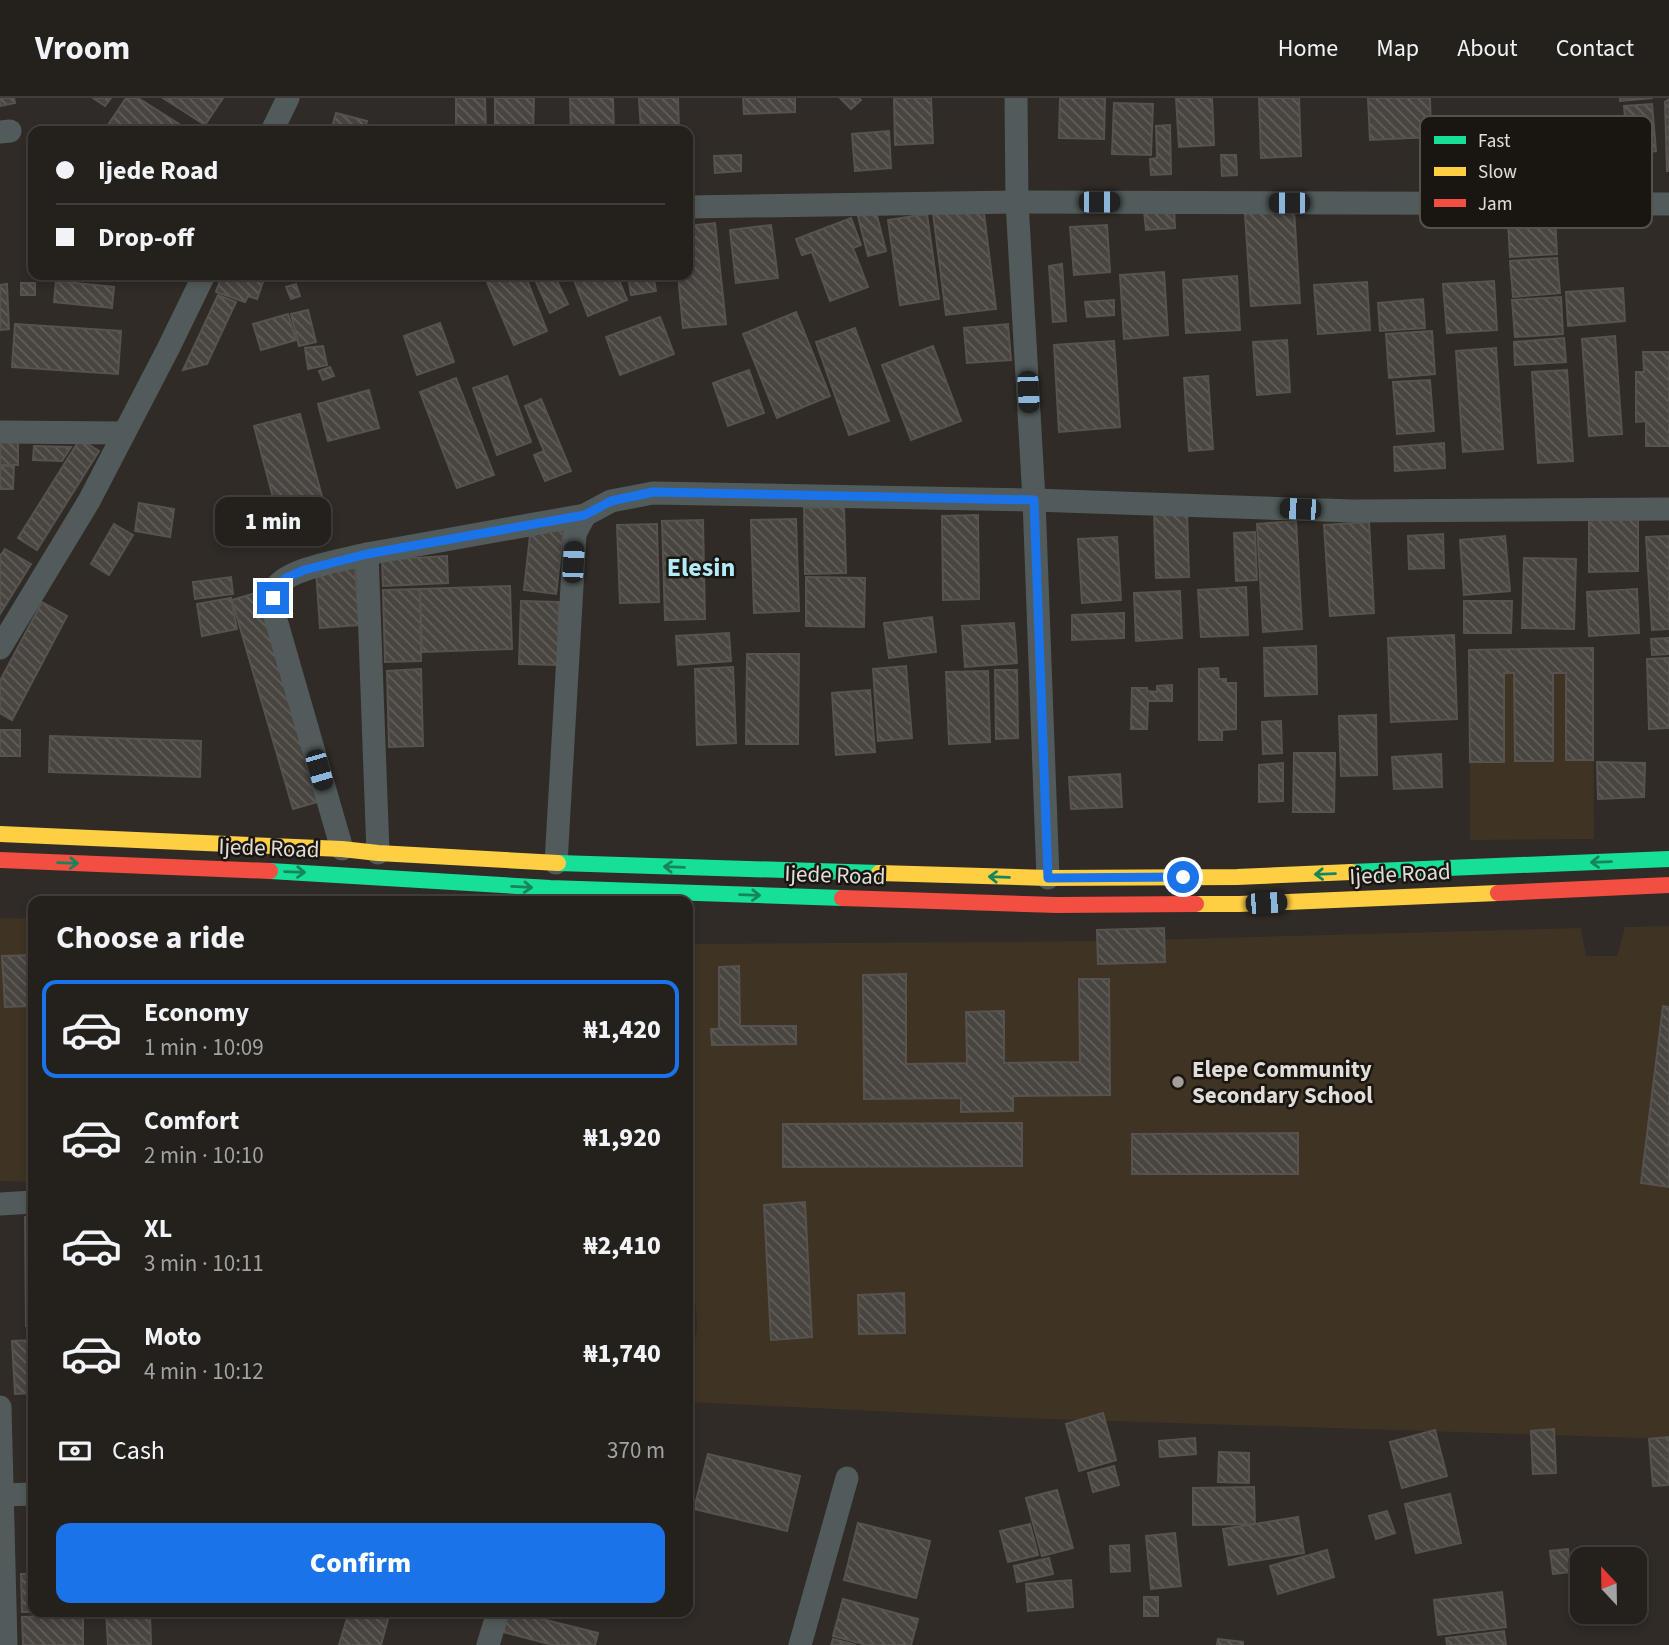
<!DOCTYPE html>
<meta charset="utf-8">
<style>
:root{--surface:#24201c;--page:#302d29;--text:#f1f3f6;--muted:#a3a3a3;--line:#413e3b;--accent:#1a73e8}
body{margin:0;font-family:"Source Sans 3",sans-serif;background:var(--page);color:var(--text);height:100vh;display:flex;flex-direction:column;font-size:26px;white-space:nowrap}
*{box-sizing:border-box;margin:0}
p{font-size:23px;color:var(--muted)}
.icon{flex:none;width:38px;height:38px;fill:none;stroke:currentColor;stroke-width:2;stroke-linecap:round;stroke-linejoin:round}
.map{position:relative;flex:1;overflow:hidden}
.panel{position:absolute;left:28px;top:798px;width:665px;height:721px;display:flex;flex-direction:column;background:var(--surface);border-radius:14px;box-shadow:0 4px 10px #0003,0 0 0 2px var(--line)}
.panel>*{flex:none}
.guide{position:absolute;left:28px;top:28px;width:665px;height:154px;border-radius:14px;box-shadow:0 4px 10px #0003,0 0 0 2px var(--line);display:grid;align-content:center;height:154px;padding:0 28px;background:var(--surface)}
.needle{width:46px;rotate:338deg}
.tools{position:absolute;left:1570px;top:1449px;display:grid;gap:14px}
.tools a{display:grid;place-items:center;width:77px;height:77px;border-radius:14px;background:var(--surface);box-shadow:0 4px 10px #0003,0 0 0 2px var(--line);font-size:35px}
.end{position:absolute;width:32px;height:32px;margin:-16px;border:9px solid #1a73e8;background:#fff;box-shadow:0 0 0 4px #fff}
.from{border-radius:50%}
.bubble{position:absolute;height:49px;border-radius:14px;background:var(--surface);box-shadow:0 4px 10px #0003,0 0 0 2px var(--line);font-size:23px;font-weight:800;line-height:49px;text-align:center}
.car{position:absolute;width:21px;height:42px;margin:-21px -10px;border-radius:9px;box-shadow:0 0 5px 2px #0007;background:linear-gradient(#222 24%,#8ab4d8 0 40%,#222 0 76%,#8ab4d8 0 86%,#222 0)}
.guide b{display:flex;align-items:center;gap:24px;height:66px;font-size:26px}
.guide b+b{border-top:2px solid var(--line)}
.guide i{width:18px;height:18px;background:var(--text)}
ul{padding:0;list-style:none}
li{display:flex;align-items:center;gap:21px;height:98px;margin:0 14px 10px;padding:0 14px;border:4px solid transparent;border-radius:14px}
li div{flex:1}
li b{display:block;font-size:26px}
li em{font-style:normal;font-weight:800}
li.on{border-color:var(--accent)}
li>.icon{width:63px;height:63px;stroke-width:1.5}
h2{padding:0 28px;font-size:32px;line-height:84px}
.pay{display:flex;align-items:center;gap:18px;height:77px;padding:0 28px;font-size:26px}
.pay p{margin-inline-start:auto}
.button{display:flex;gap:14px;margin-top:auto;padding:14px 28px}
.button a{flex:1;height:80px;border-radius:14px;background:var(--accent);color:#fff;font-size:28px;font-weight:800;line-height:80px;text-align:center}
header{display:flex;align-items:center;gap:42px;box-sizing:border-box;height:98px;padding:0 35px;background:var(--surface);border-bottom:2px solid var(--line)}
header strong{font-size:33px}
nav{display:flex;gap:38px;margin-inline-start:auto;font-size:24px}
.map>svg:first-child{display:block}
</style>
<header>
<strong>Vroom</strong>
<nav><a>Home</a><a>Map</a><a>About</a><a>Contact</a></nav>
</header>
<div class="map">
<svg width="1669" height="1547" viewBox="0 0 1669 1547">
<defs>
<pattern id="building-back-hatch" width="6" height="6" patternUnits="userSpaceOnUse" patternTransform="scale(1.75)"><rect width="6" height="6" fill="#484440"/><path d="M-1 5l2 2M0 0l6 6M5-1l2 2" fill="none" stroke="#625f5b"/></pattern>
</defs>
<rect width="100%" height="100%" fill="#302b26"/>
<g fill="#3f3323">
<path d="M1593,550L1594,741L1470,742L1469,552Z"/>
<path d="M0,820L33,821V1084L0,1083Z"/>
<path d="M1669,828V1341L1020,1320L688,1304V1292L697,1228L688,1109V846L1112,843L1581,830L1586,858H1617L1625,829Z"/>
</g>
<g fill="url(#building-back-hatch)" stroke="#57524e" stroke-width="2">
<path d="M0,0H14L15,5L0,8Z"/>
<path d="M93,0H111L105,8Z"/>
<path d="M126,0H138L190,33H104Z"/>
<path d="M163,0H223L205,27Z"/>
<path d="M456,0H485L486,33H456Z"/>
<path d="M495,0H534L533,33H495Z"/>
<path d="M570,0H613L614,33H571Z"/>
<path d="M639,0H678L679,33H641Z"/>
<path d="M743,0H795V14L744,16Z"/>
<path d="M840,0H859L861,2L851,11Z"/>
<path d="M894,0H931L933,45L895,47Z"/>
<path d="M1060,0H1105L1104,41L1059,40Z"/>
<path d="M1176,0H1212L1214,47L1179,49Z"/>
<path d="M1259,0H1299L1301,58L1261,60Z"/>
<path d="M1368,0H1430L1431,39L1370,42Z"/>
<path d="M1620,0H1653L1620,3Z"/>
<path d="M1669,1V73H1667L1665,4Z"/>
<path d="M1114,5L1153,6L1151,57L1112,56Z"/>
<path d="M1652,6L1656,53L1628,56L1624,8Z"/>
<path d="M336,15L367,23L364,33H331Z"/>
<path d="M1170,27L1171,76L1151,77L1150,61L1157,60L1156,28Z"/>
<path d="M889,33L891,70L855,73L852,36Z"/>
<path d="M741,57V73L715,75L714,58Z"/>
<path d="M1221,57H1236L1237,77L1222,78Z"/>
<path d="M983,108L996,211L946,217L933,115Z"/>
<path d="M1174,111L1175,130L1146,132L1144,113Z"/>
<path d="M1294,112L1300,205L1251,208L1245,116Z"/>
<path d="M876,114L886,153L868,158L858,118Z"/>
<path d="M927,116L939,201L900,207L888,122Z"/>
<path d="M851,120L861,147L853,150L868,189L830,203L812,154L802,157L796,141Z"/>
<path d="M1555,120L1557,156L1510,159L1508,123Z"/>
<path d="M715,125L726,226L683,230L678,177H688V128Z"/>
<path d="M771,127L778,180L736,185L730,132Z"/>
<path d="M1107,127L1110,174L1074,177L1070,129Z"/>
<path d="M1557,160L1560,195L1513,199L1510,163Z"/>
<path d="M1062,166L1066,223L1053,224L1049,168Z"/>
<path d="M1164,174L1168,237L1124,241L1120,177Z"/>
<path d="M222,177H262L265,178L257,201L248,198L245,204L216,194Z"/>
<path d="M484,177H525L547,233L514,247Z"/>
<path d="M533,177H554L568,206L550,215Z"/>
<path d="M572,177H617L627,202L588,218Z"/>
<path d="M628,177H653L656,193L631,197Z"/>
<path d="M1237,178L1240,232L1186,235L1183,182Z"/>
<path d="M56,183L114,189L112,210L54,204Z"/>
<path d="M1494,183L1497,232L1447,235L1443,186Z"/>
<path d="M1367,184L1370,232L1318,236L1314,187Z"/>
<rect x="21" y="185" width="14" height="12"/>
<path d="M7,186L9,231L0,232V187Z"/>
<path d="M296,186L300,198L291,201L286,189Z"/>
<path d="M1623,190L1625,223L1568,228L1566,194Z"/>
<path d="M218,197L236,204L207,266L183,272Z"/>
<path d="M1561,199L1563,236L1515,239L1512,202Z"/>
<path d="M1423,201L1425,230L1380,233L1378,205Z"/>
<path d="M1114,202V217L1087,219L1085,204Z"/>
<path d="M308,212L316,244L299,248L291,216Z"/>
<path d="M796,214L830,298L777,320L743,236Z"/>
<path d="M288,216L296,242L261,252L253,226Z"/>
<path d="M660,219L674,256L620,277L606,239Z"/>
<path d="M440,225L454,264L417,277L404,238Z"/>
<path d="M15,226L121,233L118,276L12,269Z"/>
<path d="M1008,226L1011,262L967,265L964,230Z"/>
<path d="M855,230L889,323L849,337L816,244Z"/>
<path d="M1432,233L1435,276L1389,280L1386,236Z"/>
<path d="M1615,238L1622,336L1589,338L1582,241Z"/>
<path d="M1564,240L1566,264L1515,267L1514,244Z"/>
<path d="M1287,242L1290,294L1257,297L1253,244Z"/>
<path d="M1114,243L1120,329L1059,334L1054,247Z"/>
<path d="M323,248L327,267L308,271L305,250Z"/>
<path d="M933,248L961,323L911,342L882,267Z"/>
<path d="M1496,250L1503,351L1463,354L1456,253Z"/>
<path d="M1643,254H1669V348H1646V323L1636,324V274H1644Z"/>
<path d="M330,269L334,278L323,282L319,273Z"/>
<path d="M749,272L764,315L728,328L713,285Z"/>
<path d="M1567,272L1573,363L1538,365L1532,274Z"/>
<path d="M507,278L531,344L497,357L473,290Z"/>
<path d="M1208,278L1213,351L1189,353L1184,280Z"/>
<path d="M456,280L494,377L457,390L420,294Z"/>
<path d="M1430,282L1434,333L1397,336L1393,284Z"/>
<path d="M369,292L379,330L328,343L318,306Z"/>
<path d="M541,301L571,373L545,383L534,357L544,353L525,308Z"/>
<path d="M300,316L325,410L279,422L254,328Z"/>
<path d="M80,341L99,353L37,452L18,440Z"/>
<rect x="0" y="343" width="18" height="24"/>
<path d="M1444,345L1445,370L1395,373L1394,349Z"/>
<path d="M34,348L71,349L62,363L33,362Z"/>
<path d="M0,368H14L13,391H0Z"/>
<path d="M139,405L174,411L170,439L135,433Z"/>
<path d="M844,409L846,475L805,476L804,410Z"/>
<path d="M1187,413L1189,479L1156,480L1154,414Z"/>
<path d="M978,417L979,501L943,502L942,418Z"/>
<path d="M1638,420V473L1589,474V421Z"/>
<path d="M796,421L799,513L754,515L751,422Z"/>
<path d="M703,422L705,521L665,522L662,423Z"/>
<path d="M1296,423L1302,531L1263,534L1257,426Z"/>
<path d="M1369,424L1374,515L1330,518L1324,427Z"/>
<path d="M114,426L133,437L109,477L91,466Z"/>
<path d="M657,426L659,504L620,505L617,427Z"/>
<path d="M531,428L564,431L556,496L524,492Z"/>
<path d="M1255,434L1257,482L1236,483L1234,435Z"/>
<path d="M1443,436L1444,470L1409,471L1408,438Z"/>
<path d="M1505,438L1510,493L1464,497L1460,442Z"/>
<path d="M1669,438V531L1652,532L1646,439Z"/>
<path d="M1117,439L1121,502L1082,505L1078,441Z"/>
<path d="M5,451L31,466L0,516V458Z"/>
<path d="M447,458L448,485L383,488L382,462Z"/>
<path d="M1524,460L1576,461L1574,531L1522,530Z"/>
<path d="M355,469L359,527L320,530L316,472Z"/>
<path d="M231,479L233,496L195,501L193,484Z"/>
<path d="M806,479L865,480L864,529L806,528Z"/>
<path d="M510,488L512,551L422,554L420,491Z"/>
<path d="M1246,489L1248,537L1201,539L1198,492Z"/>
<path d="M420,491L421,563L385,564L383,492Z"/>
<path d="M1637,491L1639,535L1589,538L1587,494Z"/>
<path d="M1180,493L1182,540L1136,543L1134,495Z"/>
<path d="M259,494L321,703L293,711L232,502Z"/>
<path d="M231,500L237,531L202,538L197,506Z"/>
<path d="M521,503L559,504L558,567L519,566Z"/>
<path d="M1464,503H1512L1511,535H1464Z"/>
<path d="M42,504L67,518L12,622L0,615V583Z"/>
<path d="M1124,515V540L1072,542V517Z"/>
<path d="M932,519L936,554L889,560L884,525Z"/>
<path d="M1014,525L1017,565L965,569L962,528Z"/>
<path d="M729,535L731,563L678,567L676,538Z"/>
<path d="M1454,537L1457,621L1391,624L1388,540Z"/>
<path d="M1669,540V556L1652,557L1651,541Z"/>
<path d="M1316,548L1317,596L1265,598L1264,550Z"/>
<path d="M1593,550V662H1566V575H1553V663H1515L1514,575H1504V664H1470L1469,552Z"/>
<path d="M747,556H799L798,646H746Z"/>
<path d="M1669,560V630L1649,631L1647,561Z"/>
<path d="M906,568L912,640L878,643L873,571Z"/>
<path d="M733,569L736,645L697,647L695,571Z"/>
<path d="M1218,570L1219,581H1226V585H1236V631L1222,632V642H1199V571Z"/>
<path d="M421,571L423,648L389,649L387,573Z"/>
<path d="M995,572H1017L1018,640L996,641Z"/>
<path d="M988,573L990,644L949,646L946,574Z"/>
<path d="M1172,587V603H1148L1147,631H1131L1132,590H1147V593L1157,594V588Z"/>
<path d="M870,592L875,654L836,657L832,595Z"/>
<path d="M1376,617L1377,677L1341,678L1339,618Z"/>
<path d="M1281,623L1282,655L1263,656L1262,624Z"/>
<rect x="0" y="632" width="20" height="26"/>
<path d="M50,638L201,643L200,679L49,674Z"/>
<path d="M1294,655H1335L1334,714H1293Z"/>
<path d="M1441,656L1442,689L1394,691L1392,659Z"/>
<path d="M1597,664L1645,665L1644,699L1598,701Z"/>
<path d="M1283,665V703L1259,704V667Z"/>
<path d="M1120,676L1122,709L1071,711L1069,679Z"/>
<path d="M1164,830L1165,864L1098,866L1097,832Z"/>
<path d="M33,857V890H29V908L5,909L2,858Z"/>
<path d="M739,868L740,928H796V946L712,947L711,931H719V869Z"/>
<path d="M906,876V966L967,965L966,914L1004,913V965L1080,964L1079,881H1109L1110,997L1013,998V1013L961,1014V1000L864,1001L863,877Z"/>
<path d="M1663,908L1669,909V1089L1641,1085Z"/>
<path d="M1022,1025V1068L783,1069V1026Z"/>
<path d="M1298,1035V1076H1132V1036Z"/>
<path d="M805,1104L812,1239L771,1242L764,1107Z"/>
<path d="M25,1119H33V1228H26Z"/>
<path d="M904,1195L905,1235L859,1236L858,1197Z"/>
<path d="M33,1242V1295L15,1296L12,1243Z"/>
<path d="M1103,1315L1116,1362L1079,1373L1066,1326Z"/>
<path d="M1554,1331L1556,1375L1533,1376L1531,1333Z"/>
<path d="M1435,1332L1447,1378L1402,1390L1390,1344Z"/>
<path d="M1669,1339V1387L1653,1388L1649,1341Z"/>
<path d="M1195,1340L1196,1356L1160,1359L1159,1343Z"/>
<path d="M1219,1354L1249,1355V1385L1218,1384Z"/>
<path d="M708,1356L800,1378L787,1433L694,1411Z"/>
<path d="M1114,1368L1119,1387L1093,1394L1088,1375Z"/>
<path d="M1254,1389L1255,1426L1193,1427V1390Z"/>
<path d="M1057,1392L1073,1450L1042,1458L1026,1400Z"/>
<path d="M1450,1396L1461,1445L1416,1455L1405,1406Z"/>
<path d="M1387,1413L1395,1435L1376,1441L1369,1418Z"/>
<path d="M1298,1419L1304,1455L1229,1467L1223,1431Z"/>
<path d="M858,1425L930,1443L916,1500L844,1482Z"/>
<path d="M1030,1426L1038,1457L1008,1464L1000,1433Z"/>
<path d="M1175,1435L1181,1488L1151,1491L1146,1438Z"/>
<path d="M1129,1447L1130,1473L1111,1474L1110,1448Z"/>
<path d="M1568,1451L1570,1474L1553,1476L1550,1453Z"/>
<path d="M1327,1452L1334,1479L1278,1496L1270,1468Z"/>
<path d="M1049,1460L1053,1476L1017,1484L1014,1468Z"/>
<path d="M21,1476H33V1514H22Z"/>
<path d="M1071,1482L1073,1509L1028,1513L1026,1486Z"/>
<path d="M1502,1494L1506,1529L1438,1537L1434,1502Z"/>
<rect x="1144" y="1499" width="14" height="19"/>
<path d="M843,1501L918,1521L911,1547H867L833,1538Z"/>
<path d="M106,1514H150L151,1547H108Z"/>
<path d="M349,1514H390L381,1547H339Z"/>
<path d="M508,1514H514L598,1535L595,1547H553L503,1534Z"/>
<path d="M83,1517V1547H23L22,1519Z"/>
<path d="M1504,1533L1506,1547H1447L1446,1540Z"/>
<path d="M833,1541L856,1547H831Z"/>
<path d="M1218,1541L1243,1544V1547H1217Z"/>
</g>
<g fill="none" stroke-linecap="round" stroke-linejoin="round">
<g stroke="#525b5b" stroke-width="23">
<path d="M1016,0L1017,104L1034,402L1048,780"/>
<path d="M272,33L288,0"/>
<path d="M0,34L10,33"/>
<path d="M688,109L1017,104L1669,106"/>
<path d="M0,334L124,335"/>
<path d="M0,550L89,403L168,251L204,177"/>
<path d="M342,751L274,515C273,507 271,495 277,488C290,470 344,462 367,456"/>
<path d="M378,755L367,456L585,417"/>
<path d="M556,765L575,436L585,417L611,403L653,395L1034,402L1353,413L1669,411"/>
<path d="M0,1106L33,1104"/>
<path d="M0,1309L6,1547"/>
<path d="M2,1397L33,1396"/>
<path d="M488,1547L498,1514"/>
<path d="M800,1547L847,1380"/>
</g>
<g stroke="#16e098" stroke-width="16">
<path d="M558,765L879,775"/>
<path d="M270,773L550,790L842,800"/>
<path d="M1351,774L1669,761"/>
</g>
<g stroke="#ffcf43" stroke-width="16">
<path d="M0,736L342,751L378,755L558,765"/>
<path d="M879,775L1048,780L1237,779L1351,774"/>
<path d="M1196,806H1239L1498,795"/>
</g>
<g stroke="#f24e42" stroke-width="16">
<path d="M0,762L270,773"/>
<path d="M1498,795L1669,787"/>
<path d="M842,800L1057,807L1196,806"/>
</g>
</g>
<defs><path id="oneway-shaft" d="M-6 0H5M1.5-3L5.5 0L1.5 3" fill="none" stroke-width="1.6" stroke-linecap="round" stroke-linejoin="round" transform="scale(1.75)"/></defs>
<g stroke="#17855b">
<use href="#oneway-shaft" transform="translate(1601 764) rotate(178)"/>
<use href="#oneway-shaft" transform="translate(68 765) rotate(2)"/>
<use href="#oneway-shaft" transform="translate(674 769) rotate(-178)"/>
<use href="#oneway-shaft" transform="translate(295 774) rotate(2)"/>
<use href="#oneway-shaft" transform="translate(1325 776) rotate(178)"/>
<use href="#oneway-shaft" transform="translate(999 779) rotate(-178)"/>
<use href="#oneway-shaft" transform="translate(522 789) rotate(3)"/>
<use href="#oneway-shaft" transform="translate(750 797) rotate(2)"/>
</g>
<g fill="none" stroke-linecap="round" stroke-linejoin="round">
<path stroke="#1a73e8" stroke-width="9" d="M273,500L275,490L286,480L304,472L367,456L585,417L611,403L653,394L1034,402L1048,780L1183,779"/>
</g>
<circle fill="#a49f98" stroke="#191510" stroke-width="2.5" cx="1178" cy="984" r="7"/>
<g text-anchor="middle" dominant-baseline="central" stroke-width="5" stroke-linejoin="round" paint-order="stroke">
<g font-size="23" fill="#e2ddd6" stroke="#191510">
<text transform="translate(269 750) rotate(2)">Ijede Road</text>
<text transform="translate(1400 776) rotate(-3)">Ijede Road</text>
<text transform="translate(835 777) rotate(2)">Ijede Road</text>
</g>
<g font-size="23" font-weight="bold" fill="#e2ddd6" stroke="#191510" text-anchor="start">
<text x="1192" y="971">Elepe Community<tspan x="1192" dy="26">Secondary School</tspan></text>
</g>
<g font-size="26" font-weight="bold" fill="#b3ecf8" stroke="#191510">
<text x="701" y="469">Elesin</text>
</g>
</g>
<rect x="1420" y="18" width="232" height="112" rx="10" fill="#191510" stroke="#55514b" stroke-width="2"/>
<rect x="1434" y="38" width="32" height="8" fill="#16e098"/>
<rect x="1434" y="69" width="32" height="9" fill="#ffcf43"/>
<rect x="1434" y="101" width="32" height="8" fill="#f24e42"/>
<g font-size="19" fill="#e2ddd6">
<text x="1478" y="49">Fast</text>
<text x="1478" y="80">Slow</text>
<text x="1478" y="112">Jam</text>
</g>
</svg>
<div class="tools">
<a><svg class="needle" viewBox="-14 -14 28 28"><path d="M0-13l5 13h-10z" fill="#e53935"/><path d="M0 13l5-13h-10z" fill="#a3a3a3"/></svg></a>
</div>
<i class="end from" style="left:1183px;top:779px"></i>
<i class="end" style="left:273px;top:500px"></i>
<div class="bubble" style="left:215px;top:399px;width:116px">1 min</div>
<i class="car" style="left:1099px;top:104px;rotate:90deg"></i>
<i class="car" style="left:1289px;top:105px;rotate:270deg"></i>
<i class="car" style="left:1028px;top:294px;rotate:177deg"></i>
<i class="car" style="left:1300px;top:411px;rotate:272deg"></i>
<i class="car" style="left:573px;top:464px;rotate:3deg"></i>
<i class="car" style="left:319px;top:672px;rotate:164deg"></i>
<i class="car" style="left:1266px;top:805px;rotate:87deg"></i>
<div class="guide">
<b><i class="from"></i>Ijede Road</b>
<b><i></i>Drop-off</b>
</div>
<section class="panel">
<h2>Choose a ride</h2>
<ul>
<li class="on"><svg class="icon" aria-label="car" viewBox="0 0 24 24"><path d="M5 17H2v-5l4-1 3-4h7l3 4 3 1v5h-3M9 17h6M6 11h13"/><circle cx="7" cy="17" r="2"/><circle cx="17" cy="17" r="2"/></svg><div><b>Economy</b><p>1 min · 10:09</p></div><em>₦1,420</em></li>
<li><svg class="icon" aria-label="car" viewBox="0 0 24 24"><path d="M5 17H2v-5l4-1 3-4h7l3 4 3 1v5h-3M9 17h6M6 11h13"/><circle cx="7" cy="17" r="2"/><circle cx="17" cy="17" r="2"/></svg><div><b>Comfort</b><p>2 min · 10:10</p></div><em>₦1,920</em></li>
<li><svg class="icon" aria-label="car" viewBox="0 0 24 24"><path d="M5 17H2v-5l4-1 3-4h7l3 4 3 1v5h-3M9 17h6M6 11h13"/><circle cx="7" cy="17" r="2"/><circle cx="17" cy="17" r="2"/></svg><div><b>XL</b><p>3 min · 10:11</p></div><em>₦2,410</em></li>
<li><svg class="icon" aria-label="car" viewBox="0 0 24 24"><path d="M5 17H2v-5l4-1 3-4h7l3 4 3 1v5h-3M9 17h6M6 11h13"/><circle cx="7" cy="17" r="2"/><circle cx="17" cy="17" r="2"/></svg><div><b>Moto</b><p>4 min · 10:12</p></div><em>₦1,740</em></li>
</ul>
<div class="pay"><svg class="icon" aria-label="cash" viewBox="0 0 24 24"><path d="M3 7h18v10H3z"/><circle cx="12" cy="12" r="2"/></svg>Cash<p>370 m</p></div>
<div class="button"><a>Confirm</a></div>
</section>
</div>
